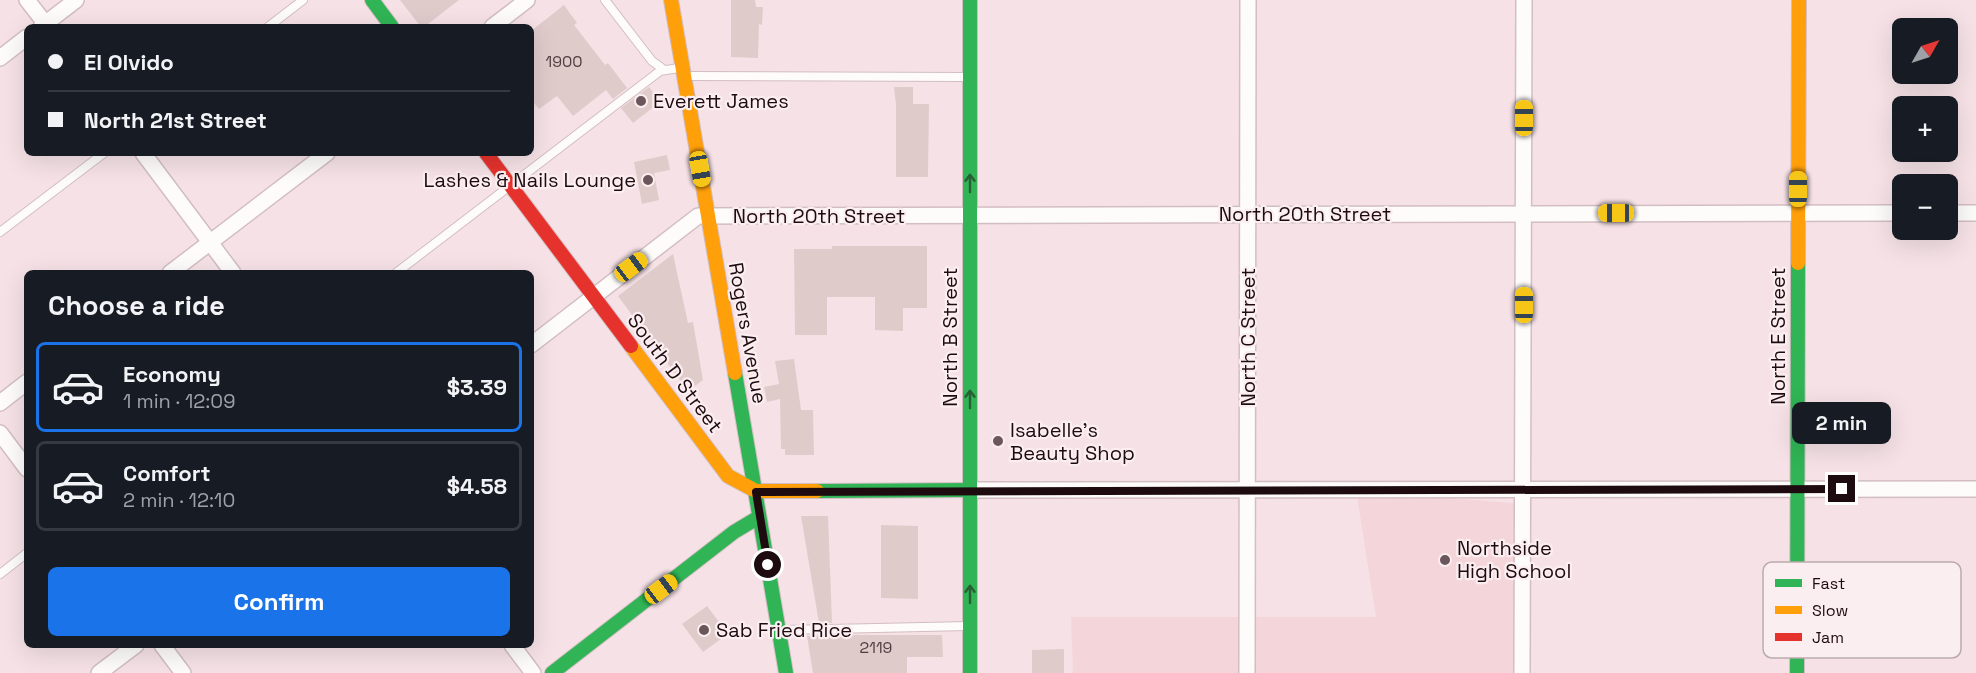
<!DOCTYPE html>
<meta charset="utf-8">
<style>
:root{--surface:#171b24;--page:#20242c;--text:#f1f3f6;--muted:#9ea1a6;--line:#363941;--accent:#1a73e8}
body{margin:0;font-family:"Space Grotesk",sans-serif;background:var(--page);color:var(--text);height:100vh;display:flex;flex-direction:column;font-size:22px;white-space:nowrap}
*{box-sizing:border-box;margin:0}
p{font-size:20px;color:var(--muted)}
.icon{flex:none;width:33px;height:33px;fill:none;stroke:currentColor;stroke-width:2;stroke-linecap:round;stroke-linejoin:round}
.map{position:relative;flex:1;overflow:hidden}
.sheet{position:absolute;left:24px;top:270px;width:510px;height:378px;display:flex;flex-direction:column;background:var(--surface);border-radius:9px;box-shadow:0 6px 24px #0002}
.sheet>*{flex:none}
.hud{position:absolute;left:24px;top:24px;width:510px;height:132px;border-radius:9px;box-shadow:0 6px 24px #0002;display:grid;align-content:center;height:132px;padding:0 24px;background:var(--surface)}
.needle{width:39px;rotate:51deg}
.controls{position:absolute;left:1892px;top:18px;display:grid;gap:12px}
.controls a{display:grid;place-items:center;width:66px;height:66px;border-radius:9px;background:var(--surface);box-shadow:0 6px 24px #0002;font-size:30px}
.end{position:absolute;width:27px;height:27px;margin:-14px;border:8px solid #1e0b10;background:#fff;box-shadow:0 0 0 3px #fff}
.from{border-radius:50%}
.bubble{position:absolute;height:42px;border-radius:9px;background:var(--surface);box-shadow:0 6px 24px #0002;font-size:20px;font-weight:700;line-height:42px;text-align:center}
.car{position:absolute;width:18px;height:36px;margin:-18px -9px;border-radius:8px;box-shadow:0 0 4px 2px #0007;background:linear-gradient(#f5c518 24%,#345 0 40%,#f5c518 0 76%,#345 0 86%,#f5c518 0)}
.hud b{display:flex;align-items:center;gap:21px;height:57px;font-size:22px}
.hud b+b{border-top:2px solid var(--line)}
.hud i{width:15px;height:15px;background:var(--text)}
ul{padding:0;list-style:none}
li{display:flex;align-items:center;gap:18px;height:90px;margin:0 12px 9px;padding:0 12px;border:3px solid var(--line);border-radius:9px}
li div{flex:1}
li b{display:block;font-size:22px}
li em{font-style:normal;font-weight:700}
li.on{border-color:var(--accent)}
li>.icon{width:54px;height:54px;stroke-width:1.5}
h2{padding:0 24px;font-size:27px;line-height:72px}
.action{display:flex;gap:12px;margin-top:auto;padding:12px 24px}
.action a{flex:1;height:69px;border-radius:9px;background:var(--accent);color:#fff;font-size:24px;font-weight:700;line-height:69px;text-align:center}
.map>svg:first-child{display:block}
</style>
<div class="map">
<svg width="1976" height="673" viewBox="0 0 1976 673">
<rect width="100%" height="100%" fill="#f6e2e6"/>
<path fill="#f4d5da" d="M1356,490L1523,504L1522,673H1073L1071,617H1376Z"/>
<g fill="#e0cbcb">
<path d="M400,0H459L424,27H421Z"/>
<path d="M731,0H755L756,7H763L762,25L759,24L758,58L731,57Z"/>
<path d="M564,5L577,23L574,25L605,65L608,63L627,88L613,99L606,90L573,116L557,96L539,109L531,99V31Z"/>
<path d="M649,87L660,102L633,123L621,108Z"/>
<path d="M894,87H913V104H929L928,177H896V105Z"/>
<path d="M667,155L670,170L654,173L659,200L642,204L634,162Z"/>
<path d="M832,246H927V308H903V331L875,330V297H827V335H795L794,249H832Z"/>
<path d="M673,254L688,323L693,322L703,380L688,391L618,296Z"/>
<path d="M794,359L801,410H813L814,455H785V449H781L780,399L767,402L764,387L779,384L775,361Z"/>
<path d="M801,516H828L832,623H819Z"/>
<path d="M881,525L918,526V599L881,598Z"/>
<path d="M707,606L728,634L703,652L682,624Z"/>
<path d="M833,635H942L943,657H907V673H813L807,636Z"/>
<path d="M1064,649V673H1032V650Z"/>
</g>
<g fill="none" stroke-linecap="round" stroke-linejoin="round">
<g stroke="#d2bec2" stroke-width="10">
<g id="lane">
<path d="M605,0L652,61L663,69"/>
<path d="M268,27L303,0"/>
<path d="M687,76L969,77"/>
<path d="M0,232L104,153"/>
<path d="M396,273L660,71L679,68"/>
<path d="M0,574L27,553"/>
<path d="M783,630L969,626"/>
</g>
</g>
<g stroke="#d2bec2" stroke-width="18">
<g id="street">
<path d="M27,0L48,27"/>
<path d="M41,27L76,0"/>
<path d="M492,27L527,0"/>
<path d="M0,58L27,37"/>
<path d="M143,153L233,273"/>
<path d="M1947,213H1976"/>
<path d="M170,273L327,153"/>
<path d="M531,345L698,216L1902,213"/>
<path d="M0,403L27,382"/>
<path d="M0,433L27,469"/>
<path d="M970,490L1976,489"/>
<path d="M162,645L183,673"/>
<path d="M512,645L533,673"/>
<path d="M99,673L136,645"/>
<path d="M1247,673L1248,0"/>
<path d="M1522,673L1524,0"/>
</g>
</g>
<g stroke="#d2bec2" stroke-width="16">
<g id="fast">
<path d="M372,0L392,27"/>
<path d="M970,0V673"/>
<path d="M735,373L786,673"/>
<path d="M817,491L970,490"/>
<path d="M552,673L734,532L759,517"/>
<path d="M1797,673L1798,263"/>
</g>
</g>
<g stroke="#d2bec2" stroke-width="16">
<g id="slow">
<path d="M671,0L735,373"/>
<path d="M1798,263L1799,0"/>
<path d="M631,346L728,476L756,491H817"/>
</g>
</g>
<g stroke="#d2bec2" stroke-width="16">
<path id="jam" d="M486,153L631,346"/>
</g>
<use href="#lane" stroke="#fefbfb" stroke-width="8"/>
<use href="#street" stroke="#fefbfb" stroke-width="15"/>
<use href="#fast" stroke="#30b455" stroke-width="14"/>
<use href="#slow" stroke="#ff9f0a" stroke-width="14"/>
<use href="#jam" stroke="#e5322d" stroke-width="14"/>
</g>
<defs><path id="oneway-shaft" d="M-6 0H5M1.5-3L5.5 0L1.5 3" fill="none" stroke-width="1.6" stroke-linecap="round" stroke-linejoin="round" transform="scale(1.5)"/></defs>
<g stroke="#276032">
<use href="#oneway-shaft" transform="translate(970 183) rotate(-90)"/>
<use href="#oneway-shaft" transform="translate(970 399) rotate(-90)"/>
<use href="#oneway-shaft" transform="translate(970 594) rotate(-90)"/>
</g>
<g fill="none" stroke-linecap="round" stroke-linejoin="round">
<path stroke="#1e0b10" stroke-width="8" d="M768,565L756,492L1842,489"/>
</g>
<g fill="#6a565b" stroke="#fbeef0" stroke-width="2">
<circle cx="641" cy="101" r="6"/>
<circle cx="648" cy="180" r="6"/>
<circle cx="998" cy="441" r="6"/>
<circle cx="1445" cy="560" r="6"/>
<circle cx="704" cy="630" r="6"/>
</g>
<g text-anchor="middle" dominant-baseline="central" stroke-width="4.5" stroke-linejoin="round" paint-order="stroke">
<g font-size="16" fill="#503d41">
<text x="564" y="61">1900</text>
<text x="876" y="647">2119</text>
</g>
<g font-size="20" fill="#1e0b10" stroke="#fbeef0" text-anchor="start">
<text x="653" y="101">Everett James</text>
<text x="636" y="180" text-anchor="end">Lashes &amp; Nails Lounge</text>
<text x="1010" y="430">Isabelle's<tspan x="1010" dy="23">Beauty Shop</tspan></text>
<text x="1457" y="548">Northside<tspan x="1457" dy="23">High School</tspan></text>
<text x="716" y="630">Sab Fried Rice</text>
</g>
<g font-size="20" fill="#1e0b10" stroke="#fbeef0">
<text x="1305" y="214">North 20th Street</text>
<text x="819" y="216">North 20th Street</text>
<text transform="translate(748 333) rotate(80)">Rogers Avenue</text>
<text transform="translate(1778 336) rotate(-90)">North E Street</text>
<text transform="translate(950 337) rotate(-90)">North B Street</text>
<text transform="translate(1248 337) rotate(-90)">North C Street</text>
<text transform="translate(675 373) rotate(53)">South D Street</text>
</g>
</g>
<rect x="1763" y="562" width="198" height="96" rx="9" fill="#fbeef0" stroke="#b9aaad" stroke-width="1.5"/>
<rect x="1775" y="579" width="27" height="8" fill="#30b455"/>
<rect x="1775" y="606" width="27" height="8" fill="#ff9f0a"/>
<rect x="1775" y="633" width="27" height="8" fill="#e5322d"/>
<g font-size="16" fill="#1e0b10">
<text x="1812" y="589">Fast</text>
<text x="1812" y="616">Slow</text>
<text x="1812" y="643">Jam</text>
</g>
</svg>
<div class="controls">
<a><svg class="needle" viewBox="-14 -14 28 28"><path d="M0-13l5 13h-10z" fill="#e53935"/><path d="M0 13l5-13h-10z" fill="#9ea1a6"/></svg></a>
<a>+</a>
<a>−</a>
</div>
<i class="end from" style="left:768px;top:565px"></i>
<i class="end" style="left:1842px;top:489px"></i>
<div class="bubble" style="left:1792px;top:402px;width:99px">2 min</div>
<i class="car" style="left:1524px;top:118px;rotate:0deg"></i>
<i class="car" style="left:700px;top:169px;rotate:170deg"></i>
<i class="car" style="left:1798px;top:189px;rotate:0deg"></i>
<i class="car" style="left:1616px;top:213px;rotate:270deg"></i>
<i class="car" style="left:631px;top:267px;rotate:53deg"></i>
<i class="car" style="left:1524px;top:305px;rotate:0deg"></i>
<i class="car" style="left:661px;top:589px;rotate:53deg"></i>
<div class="hud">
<b><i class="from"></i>El Olvido</b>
<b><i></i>North 21st Street</b>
</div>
<section class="sheet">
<h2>Choose a ride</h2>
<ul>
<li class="on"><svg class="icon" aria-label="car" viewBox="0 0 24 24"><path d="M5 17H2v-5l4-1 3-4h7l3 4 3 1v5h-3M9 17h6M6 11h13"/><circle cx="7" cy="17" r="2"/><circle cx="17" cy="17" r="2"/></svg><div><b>Economy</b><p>1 min · 12:09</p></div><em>$3.39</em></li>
<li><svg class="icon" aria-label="car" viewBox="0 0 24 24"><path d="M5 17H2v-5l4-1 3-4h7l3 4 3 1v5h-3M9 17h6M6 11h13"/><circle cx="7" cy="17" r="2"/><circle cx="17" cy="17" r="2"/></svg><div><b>Comfort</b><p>2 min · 12:10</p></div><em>$4.58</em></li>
</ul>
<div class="action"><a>Confirm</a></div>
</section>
</div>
